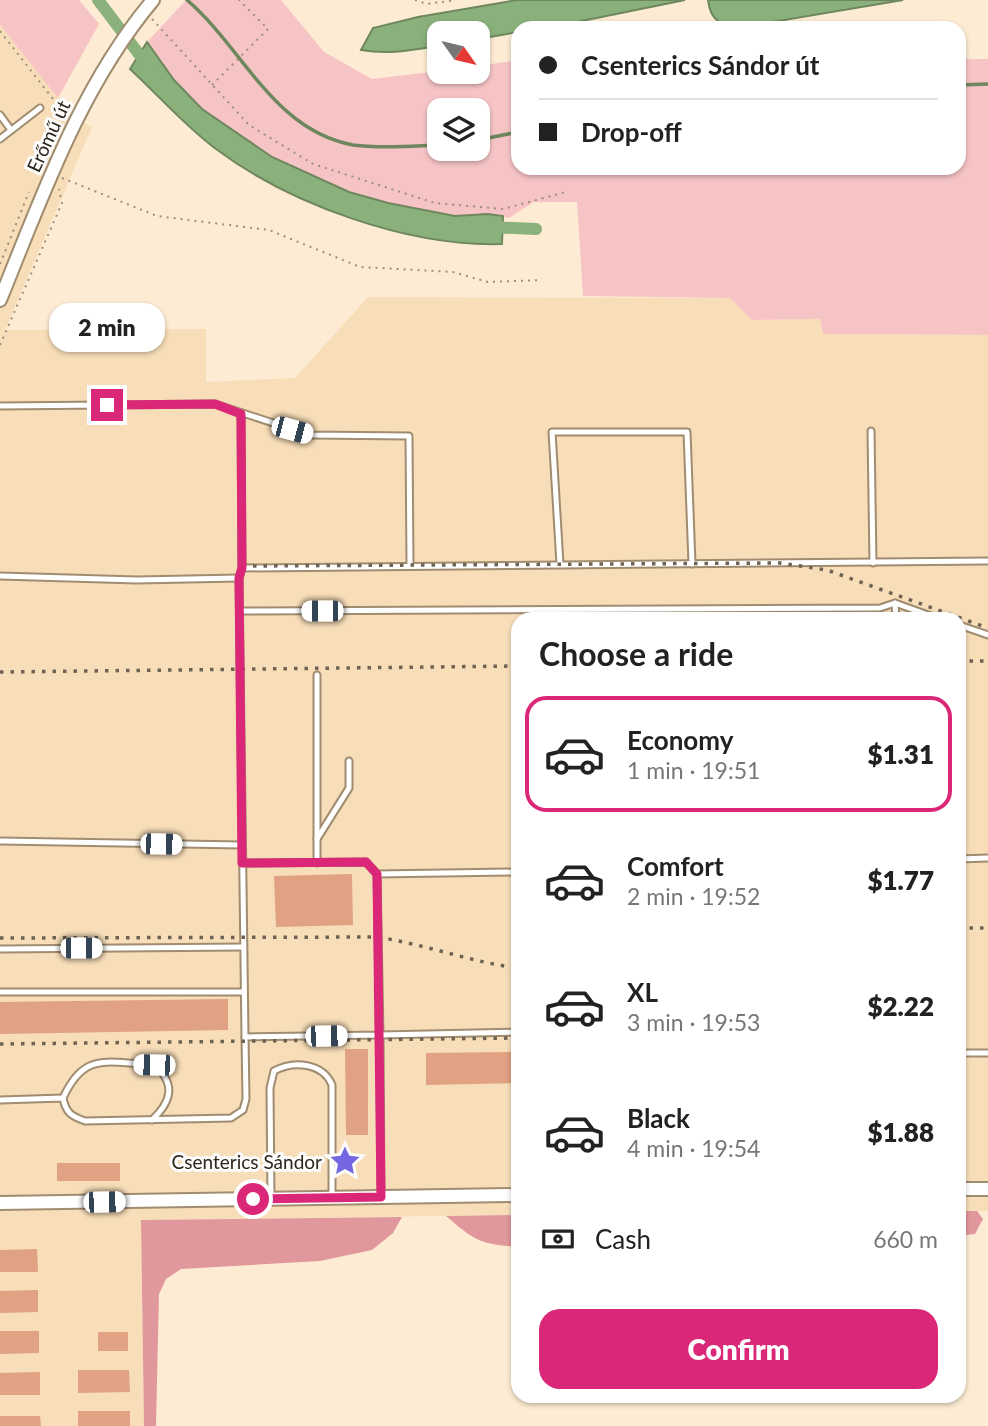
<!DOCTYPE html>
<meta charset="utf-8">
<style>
:root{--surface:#fff;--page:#f6f6f6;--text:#222;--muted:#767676;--line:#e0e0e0;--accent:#db2777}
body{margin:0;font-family:Lato,sans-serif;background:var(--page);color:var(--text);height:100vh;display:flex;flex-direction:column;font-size:26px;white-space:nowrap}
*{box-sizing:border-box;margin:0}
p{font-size:23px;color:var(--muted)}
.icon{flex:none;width:38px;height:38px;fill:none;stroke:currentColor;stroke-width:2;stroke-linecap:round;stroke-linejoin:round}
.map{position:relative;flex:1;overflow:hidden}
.panel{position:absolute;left:511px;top:612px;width:455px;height:791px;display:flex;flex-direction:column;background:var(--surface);border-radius:21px;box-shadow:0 2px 5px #0004}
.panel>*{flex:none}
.top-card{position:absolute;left:511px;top:21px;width:455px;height:154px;border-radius:21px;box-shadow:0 2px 5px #0004;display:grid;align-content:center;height:154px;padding:0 28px;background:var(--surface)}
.needle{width:46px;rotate:124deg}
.fabs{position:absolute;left:427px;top:21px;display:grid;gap:14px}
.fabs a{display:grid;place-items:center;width:63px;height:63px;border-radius:14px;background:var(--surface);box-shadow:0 2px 5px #0004;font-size:35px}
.end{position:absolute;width:32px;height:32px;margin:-16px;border:9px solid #db2777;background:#fff;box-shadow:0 0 0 4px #fff}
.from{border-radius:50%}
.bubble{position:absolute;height:49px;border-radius:21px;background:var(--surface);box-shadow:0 2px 5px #0004;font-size:23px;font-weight:800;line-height:49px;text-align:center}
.car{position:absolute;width:21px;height:42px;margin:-21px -10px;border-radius:9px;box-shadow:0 0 5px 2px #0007;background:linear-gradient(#fff 24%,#345 0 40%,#fff 0 76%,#345 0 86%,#fff 0)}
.top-card b{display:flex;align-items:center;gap:24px;height:66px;font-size:26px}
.top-card b+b{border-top:2px solid var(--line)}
.top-card i{width:18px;height:18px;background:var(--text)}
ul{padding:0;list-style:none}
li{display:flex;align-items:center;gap:21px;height:116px;margin:0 14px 10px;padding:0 14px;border:4px solid transparent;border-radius:21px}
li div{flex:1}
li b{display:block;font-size:26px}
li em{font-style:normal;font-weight:800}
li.on{border-color:var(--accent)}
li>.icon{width:63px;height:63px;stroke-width:1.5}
h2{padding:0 28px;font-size:32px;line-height:84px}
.pay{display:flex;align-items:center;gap:18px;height:77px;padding:0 28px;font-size:26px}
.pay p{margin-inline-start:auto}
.cta{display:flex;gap:14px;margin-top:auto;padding:14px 28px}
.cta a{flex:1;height:80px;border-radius:21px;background:var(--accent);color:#fff;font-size:28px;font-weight:800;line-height:80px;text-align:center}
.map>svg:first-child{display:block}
</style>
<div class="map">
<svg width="988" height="1426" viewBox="0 0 988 1426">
<rect width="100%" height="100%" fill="#fdecd3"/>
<path fill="#f7ddb8" d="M0,25L73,116L92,127L5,330L206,329V382L295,378L368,297L730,298L752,320L820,319L823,334L988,335V1211H959V620H518V1215L141,1220L144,1426H0Z"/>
<g fill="#f7c4c6" fill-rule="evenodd">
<path d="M0,0H79L99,24L58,98L0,25Z"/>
<path d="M186,0H281L324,52L372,79L439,71L478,72V66L518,60V168H959V59H988V335L823,334L820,319L752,320L730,298L583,296L577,202H534L509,218L487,214L455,216L388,203L349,192L272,157L202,109L174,80L147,42ZM439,110H478V149H439Z"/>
</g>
<g fill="#e1989c">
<path d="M959,1211H977L983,1219L975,1234L959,1236Z"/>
<path d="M518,1215V1247C480,1244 475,1241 446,1216Z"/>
<path d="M402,1217L393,1233L372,1250L320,1261L181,1269L166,1279L159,1294L156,1426H144L141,1220Z"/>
</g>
<g fill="#8ab17b" stroke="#6e875e" stroke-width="2">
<path d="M517,0H685L572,23L518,28V32L478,39V33H439V46C412,50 389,55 361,50L373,28L418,17Z"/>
<path d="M708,0H903L742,27C721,24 711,23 708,0Z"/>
<path d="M147,42L174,80L202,109L272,157L349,192L388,203L455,216L488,214L503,216L502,244C409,247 291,205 216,149C185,126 159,96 130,69Z"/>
</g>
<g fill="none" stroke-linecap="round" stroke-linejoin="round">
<g stroke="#6e875e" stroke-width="3.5">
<path d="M187,0C244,49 273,130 353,145C381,149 412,146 439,145"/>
<path d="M959,85L988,84"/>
<path d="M478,140L518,132"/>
</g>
<g stroke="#8ab17b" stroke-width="12">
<path d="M98,0L148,66"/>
<path d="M488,227L536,229"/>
</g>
</g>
<g fill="#e1a183">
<path d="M352,874L353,925L276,927L274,876Z"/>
<path d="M228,999V1030L0,1034V1002Z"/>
<path d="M345,1049H368V1135H346Z"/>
<path d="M518,1052V1083L426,1085V1053Z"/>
<rect x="57" y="1163" width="63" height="18"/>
<path d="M37,1249L38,1272H0V1250Z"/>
<path d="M38,1290V1312L0,1313V1291Z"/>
<path d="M0,1331H39V1353L0,1354Z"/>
<rect x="98" y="1332" width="30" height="19"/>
<path d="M78,1370H129L130,1392L78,1393Z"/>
<path d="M40,1372V1395H0V1373Z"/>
<rect x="78" y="1411" width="52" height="15"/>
<path d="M0,1416H40L41,1426H0Z"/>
</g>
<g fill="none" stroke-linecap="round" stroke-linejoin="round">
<g stroke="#a08c6f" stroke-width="9">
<g id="service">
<path d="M0,115L11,130"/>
<path d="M0,139L40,108"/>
<path d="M0,406L215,404L310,435L409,436L410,566"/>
<path d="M241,414L242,568L988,561"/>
<path d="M871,431L873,563"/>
<path d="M560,564L552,432H687L692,564"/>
<path d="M0,576L137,580L239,578"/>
<path d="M895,603L942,620"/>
<path d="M240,611L880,608L895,603L896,620"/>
<path d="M959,625L988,635"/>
<path d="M317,675V863"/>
<path d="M317,839L349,788V761"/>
<path d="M0,841L242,845"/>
<path d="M959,859L988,858"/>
<path d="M242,863L366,862L377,874L380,1035L245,1037L239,578L242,568"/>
<path d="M377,874L518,872"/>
<path d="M0,949L243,947"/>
<path d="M0,992H244"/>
<path d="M959,1053H988"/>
<path d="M63,1098C85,1050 107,1064 154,1064C176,1084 172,1101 152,1120"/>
<path d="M0,1100L63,1098C66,1113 71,1116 85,1121L231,1118L243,1110L246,1099L245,1037"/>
<path d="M381,1197L380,1035L518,1032"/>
<path d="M271,1199L270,1088L274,1071C294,1060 323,1063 332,1085V1196"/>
</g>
</g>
<g stroke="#a08c6f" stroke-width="16">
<g id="tertiary">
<path d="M0,300C42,197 80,87 153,0"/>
<path d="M959,1189H988"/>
<path d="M0,1203L518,1195"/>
</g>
</g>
<g stroke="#9c8f7d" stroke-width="2" stroke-dasharray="2 5" stroke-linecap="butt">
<path d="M415,0L427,4L456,0"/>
<path d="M152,19L249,125L313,164L435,203L503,209L566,192"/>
<path d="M0,31L64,113"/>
<path d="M212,85L268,29L239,0"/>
<path d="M41,164L66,113"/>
<path d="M62,178L157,216L269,230L360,267L453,272L488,282L542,280"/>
<path d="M0,264L29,192"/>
<path d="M0,345L62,203L59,189"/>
</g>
<use href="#service" stroke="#fff" stroke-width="5"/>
<use href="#tertiary" stroke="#fff" stroke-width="12"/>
<g stroke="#6e6353" stroke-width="3.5" stroke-dasharray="3.5 7" stroke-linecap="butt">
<path d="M253,566L780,563L827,570L988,628"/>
<path d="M959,661H988"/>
<path d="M0,672L518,666"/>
<path d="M959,928H988"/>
<path d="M0,938L376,937C425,944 470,962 518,968"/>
<path d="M0,1044L518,1038"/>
</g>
</g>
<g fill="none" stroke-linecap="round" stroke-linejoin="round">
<path stroke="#db2777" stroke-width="9" d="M107,405L215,404L241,414L242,568L239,578L242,863L366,862L377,874L381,1197L253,1199"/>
</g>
<defs>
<g id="sight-bare" transform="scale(2.415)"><path d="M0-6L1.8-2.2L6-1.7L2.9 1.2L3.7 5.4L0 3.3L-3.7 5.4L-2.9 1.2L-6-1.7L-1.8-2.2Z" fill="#7567e2" stroke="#fbfcfb" stroke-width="2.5" paint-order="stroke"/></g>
</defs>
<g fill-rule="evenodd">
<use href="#sight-bare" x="345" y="1161"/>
</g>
<g text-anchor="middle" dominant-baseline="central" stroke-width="6" stroke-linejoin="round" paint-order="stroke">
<g font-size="19" fill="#2d251a" stroke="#fbfcfb">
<text transform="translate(48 136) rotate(-65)">Erőmű út</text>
</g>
<g font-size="19" fill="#2d251a" stroke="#fbfcfb" text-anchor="end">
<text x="322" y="1161">Csenterics Sándor</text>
</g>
</g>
</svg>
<div class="fabs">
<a><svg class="needle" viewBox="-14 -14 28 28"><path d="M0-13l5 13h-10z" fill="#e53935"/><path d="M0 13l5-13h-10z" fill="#767676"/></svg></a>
<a><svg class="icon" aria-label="layers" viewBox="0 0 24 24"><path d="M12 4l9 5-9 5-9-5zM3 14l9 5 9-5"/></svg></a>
</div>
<i class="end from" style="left:253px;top:1199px"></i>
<i class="end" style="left:107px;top:405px"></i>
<div class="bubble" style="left:49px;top:303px;width:116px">2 min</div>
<i class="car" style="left:292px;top:430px;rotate:105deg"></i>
<i class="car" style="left:322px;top:611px;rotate:270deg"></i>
<i class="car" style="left:161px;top:844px;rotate:91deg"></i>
<i class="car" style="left:81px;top:948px;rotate:90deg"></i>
<i class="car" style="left:326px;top:1036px;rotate:89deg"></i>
<i class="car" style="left:154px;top:1065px;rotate:271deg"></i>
<i class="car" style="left:104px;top:1202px;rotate:89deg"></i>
<div class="top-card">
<b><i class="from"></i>Csenterics Sándor út</b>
<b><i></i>Drop-off</b>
</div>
<section class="panel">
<h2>Choose a ride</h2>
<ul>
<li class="on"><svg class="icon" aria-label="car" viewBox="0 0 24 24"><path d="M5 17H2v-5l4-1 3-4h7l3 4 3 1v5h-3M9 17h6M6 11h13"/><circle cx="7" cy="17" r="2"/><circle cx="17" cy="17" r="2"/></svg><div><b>Economy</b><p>1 min · 19:51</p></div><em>$1.31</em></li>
<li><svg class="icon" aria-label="car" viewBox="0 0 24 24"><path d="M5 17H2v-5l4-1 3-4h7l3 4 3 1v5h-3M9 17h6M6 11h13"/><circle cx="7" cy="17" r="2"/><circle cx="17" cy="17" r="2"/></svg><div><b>Comfort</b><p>2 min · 19:52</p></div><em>$1.77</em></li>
<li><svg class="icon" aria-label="car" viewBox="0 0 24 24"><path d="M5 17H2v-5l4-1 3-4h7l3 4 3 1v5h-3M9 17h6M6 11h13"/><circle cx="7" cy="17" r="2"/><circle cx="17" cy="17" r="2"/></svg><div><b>XL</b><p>3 min · 19:53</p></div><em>$2.22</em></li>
<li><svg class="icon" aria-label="car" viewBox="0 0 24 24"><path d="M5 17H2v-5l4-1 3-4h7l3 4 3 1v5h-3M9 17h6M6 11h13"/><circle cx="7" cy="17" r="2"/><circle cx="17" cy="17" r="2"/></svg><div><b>Black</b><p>4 min · 19:54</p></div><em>$1.88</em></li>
</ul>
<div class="pay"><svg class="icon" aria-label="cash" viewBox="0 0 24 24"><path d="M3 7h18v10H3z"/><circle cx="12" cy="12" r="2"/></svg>Cash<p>660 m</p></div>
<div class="cta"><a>Confirm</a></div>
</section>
</div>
